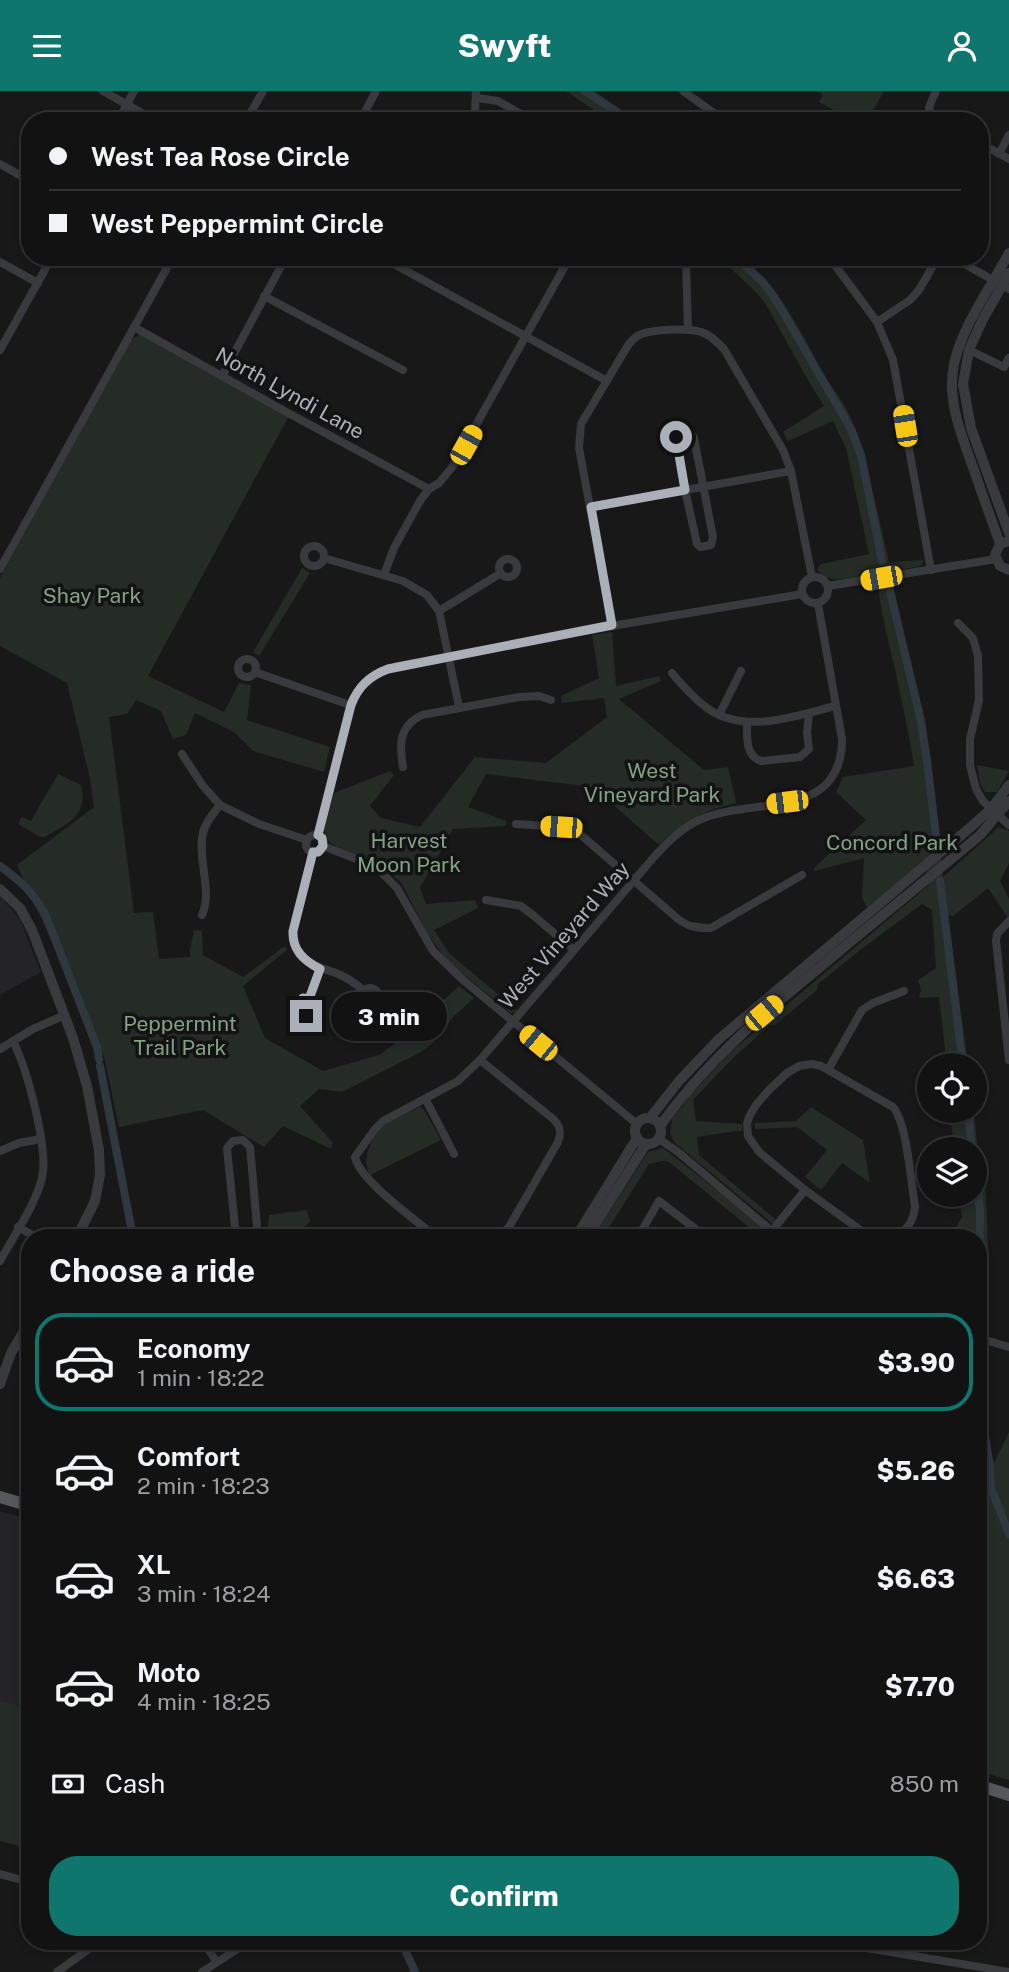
<!DOCTYPE html>
<meta charset="utf-8">
<style>
:root{--surface:#121213;--page:#1b1b1c;--text:#f1f3f6;--muted:#9c9ea0;--line:#313233;--accent:#0f766e}
body{margin:0;font-family:"Public Sans",sans-serif;background:var(--page);color:var(--text);height:100vh;display:flex;flex-direction:column;font-size:26px;white-space:nowrap}
*{box-sizing:border-box;margin:0}
p{font-size:23px;color:var(--muted)}
.icon{flex:none;width:38px;height:38px;fill:none;stroke:currentColor;stroke-width:2;stroke-linecap:round;stroke-linejoin:round}
.map{position:relative;flex:1;overflow:hidden}
.panel{position:absolute;left:21px;top:1138px;width:966px;height:721px;display:flex;flex-direction:column;background:var(--surface);border-radius:28px;box-shadow:0 4px 10px #0003,0 0 0 2px var(--line)}
.panel>*{flex:none}
.guide{position:absolute;left:21px;top:21px;width:968px;height:154px;border-radius:28px;box-shadow:0 4px 10px #0003,0 0 0 2px var(--line);display:grid;align-content:center;height:154px;padding:0 28px;background:var(--surface)}
.tools{position:absolute;left:917px;top:962px;display:grid;gap:14px}
.tools a{display:grid;place-items:center;width:70px;height:70px;border-radius:50%;background:var(--surface);box-shadow:0 4px 10px #0003,0 0 0 2px var(--line);font-size:35px}
.end{position:absolute;width:32px;height:32px;margin:-16px;border:9px solid #abafb8;background:#111;box-shadow:0 0 0 4px #111}
.from{border-radius:50%}
.bubble{position:absolute;height:49px;border-radius:24px;background:var(--surface);box-shadow:0 4px 10px #0003,0 0 0 2px var(--line);font-size:23px;font-weight:800;line-height:49px;text-align:center}
.car{position:absolute;width:21px;height:42px;margin:-21px -10px;border-radius:9px;box-shadow:0 0 5px 2px #0007;background:linear-gradient(#f5c518 24%,#345 0 40%,#f5c518 0 76%,#345 0 86%,#f5c518 0)}
.guide b{display:flex;align-items:center;gap:24px;height:66px;font-size:26px}
.guide b+b{border-top:2px solid var(--line)}
.guide i{width:18px;height:18px;background:var(--text)}
ul{padding:0;list-style:none}
li{display:flex;align-items:center;gap:21px;height:98px;margin:0 14px 10px;padding:0 14px;border:4px solid transparent;border-radius:28px}
li div{flex:1}
li b{display:block;font-size:26px}
li em{font-style:normal;font-weight:800}
li.active{border-color:var(--accent)}
li>.icon{width:63px;height:63px;stroke-width:1.5}
h2{padding:0 28px;font-size:32px;line-height:84px}
.pay{display:flex;align-items:center;gap:18px;height:77px;padding:0 28px;font-size:26px}
.pay p{margin-inline-start:auto}
.action{display:flex;gap:14px;margin-top:auto;padding:14px 28px}
.action a{flex:1;height:80px;border-radius:28px;background:var(--accent);color:#fff;font-size:28px;font-weight:800;line-height:80px;text-align:center}
header{display:flex;justify-content:space-between;align-items:center;height:91px;padding:0 28px;background:var(--accent);color:#fff;font-size:32px;font-weight:800}
.map>svg:first-child{display:block}
</style>
<header><svg class="icon" aria-label="menu" viewBox="0 0 24 24"><path d="M4 6h16M4 12h16M4 18h16"/></svg>Swyft<svg class="icon" aria-label="person" viewBox="0 0 24 24"><circle cx="12" cy="8" r="4"/><path d="M4 21q1-7 8-7t8 7"/></svg></header>
<div class="map">
<svg width="1009" height="1881" viewBox="0 0 1009 1881">
<rect width="100%" height="100%" fill="#181819"/>
<g fill="#242426">
<path d="M0,805L20,829L41,881L0,904Z"/>
<path d="M0,1420L30,1429V1624L0,1616Z"/>
</g>
<g fill="#242c25">
<path d="M566,0H594L638,30H610Z"/>
<path d="M816,0H884L867,30H853L819,11L823,4Z"/>
<path d="M701,166H743C783,204 798,235 823,282C828,292 836,300 841,309C851,324 857,342 863,359L889,471L924,469L920,475L890,481L923,628L931,675L943,786L999,736L1009,740V772L1000,790L1009,808V826L1008,827L988,797L953,825L948,824L968,975H947L939,906L919,907L921,898L918,889L936,877L932,819L922,813L859,860L818,893L817,899L775,934H770L732,968L693,1009L696,1030L742,1033V1040H735L697,1046L699,1064L775,1128L773,1133L675,1052L670,1043L672,1028L693,1001L732,960L929,794L925,770L867,817L862,806L864,767L815,780L814,777L866,729L836,701L843,686L914,675C909,643 902,611 895,579C888,548 879,515 877,483C859,485 829,497 817,478L821,473L869,463L846,357L833,330L788,350L783,341L824,315L805,284L765,212L752,197L718,166L701,168Z"/>
<path d="M142,241L290,323L148,585L224,621L239,592L251,594L247,629L330,656L324,681L253,660L234,641L195,622L186,644L173,648L161,620L136,609L127,623L109,626L134,822L153,821L159,868L190,866V859L194,839L202,840L203,864L243,886L285,855L287,859L243,895L265,947L323,980L379,964L404,946L459,895L474,907L454,925L433,952L421,961L342,1001L319,998L300,1015L333,1052L331,1058L283,1035L264,1056L203,1019L119,1036L104,965L17,774L94,716L90,688L67,592L0,555V487L130,250Z"/>
<path d="M302,477L310,482L307,487L259,565L253,561Z"/>
<path d="M612,541L616,595L659,585L661,590L619,608L704,679L728,676L736,712C705,719 681,731 659,754L593,696L486,683L468,716L506,730V735L453,738L420,797L426,813L475,809L478,817L434,839L450,863L518,920L511,922L449,872L427,842L401,791L377,772L337,756L330,751L325,744V733L334,702L390,680L394,684L370,715L381,727L420,736L475,666L546,672L607,626L604,607L562,612L561,605L599,587L592,544Z"/>
<path d="M977,674L1009,680L997,701H985L980,692Z"/>
<path d="M58,683L81,694C89,724 67,733 45,746H40L18,733L22,726L31,730Z"/>
<path d="M420,1016L424,1019L441,1049L370,1084C361,1068 371,1045 385,1034C394,1027 408,1022 420,1016Z"/>
<path d="M811,1016L863,1049L870,1092L842,1072L821,1099L805,1086L827,1059L797,1036L755,1038V1032L796,1030Z"/>
<path d="M950,1020H974L980,1085L985,1084L989,1176L982,1260L983,1302V1321L993,1374L1009,1341V1689L978,1680V1146H951L962,1126L959,1104H975V1059H954Z"/>
<path d="M663,1057L764,1136L765,1142L761,1146L669,1071L662,1070L649,1073L603,1146H593L648,1061Z"/>
<path d="M307,1119L310,1131L292,1146H267L269,1124Z"/>
<path d="M0,1610L24,1616L30,1615V1758L0,1750Z"/>
</g>
<g fill="none" stroke-linecap="round" stroke-linejoin="round">
<g stroke="#30383f" stroke-width="8">
<path d="M585,0L630,30"/>
<path d="M735,166L762,190L775,207L851,338L861,364L882,470"/>
<path d="M889,496L921,630L927,670L937,753"/>
<path d="M0,775C22,791 32,800 46,825L97,956L99,968"/>
<path d="M940,790L963,975"/>
<path d="M100,975L133,1146"/>
<path d="M968,1020L972,1059"/>
<path d="M975,1078L980,1119L979,1234"/>
<path d="M978,1270L979,1310L990,1375L991,1397L1009,1443"/>
<path d="M401,1850L415,1881"/>
</g>
<g stroke="#393a3e" stroke-width="8">
<path d="M103,0L156,30"/>
<path d="M683,0L725,30"/>
<path d="M936,0L929,16L930,22L939,30"/>
<path d="M477,7L498,10L533,30"/>
<path d="M118,30L134,0"/>
<path d="M246,30L263,0"/>
<path d="M360,30L376,0"/>
<path d="M471,30L475,19L476,0"/>
<path d="M980,52L1009,68"/>
<path d="M999,63L1009,44"/>
<path d="M0,73L30,90"/>
<path d="M381,166L607,290"/>
<path d="M829,166L877,231L893,269L931,479"/>
<path d="M952,166L1009,198"/>
<path d="M686,169L688,239"/>
<path d="M0,171L38,192"/>
<path d="M264,205L403,279"/>
<path d="M877,231L910,209L919,199L938,166"/>
<path d="M134,236L290,323L429,398"/>
<path d="M0,259L52,166"/>
<path d="M969,259L1004,276L1009,267"/>
<path d="M222,285L286,166"/>
<path d="M683,338C689,339 691,341 694,347L713,446L711,454L700,456L697,453L685,399L676,346L678,341Z"/>
<path d="M591,416L791,380"/>
<circle cx="314" cy="465" r="10"/>
<path d="M324,467L403,490L427,504L439,520L459,616"/>
<circle cx="508" cy="477" r="9"/>
<path d="M0,478L173,166"/>
<path d="M384,484L394,457L420,410L429,398L439,392L453,375L570,166"/>
<circle cx="815" cy="499" r="13"/>
<path d="M828,495L996,468"/>
<path d="M439,520L501,482"/>
<path d="M958,532L973,547L978,565L979,609L970,648V674L976,698L983,710L1009,734"/>
<path d="M612,535L579,357L581,333L627,256C630,251 634,247 639,244C651,238 688,237 701,241C710,243 717,251 724,258L783,359L791,380L812,486"/>
<circle cx="247" cy="577" r="9"/>
<path d="M255,581L350,614"/>
<path d="M672,582C682,594 693,607 707,617C744,644 795,625 835,615"/>
<path d="M719,624L741,580"/>
<path d="M747,631C747,645 745,665 761,670L800,666L809,658L807,642L809,622"/>
<path d="M182,663L203,695L220,714L259,733L307,749"/>
<path d="M403,676C399,653 399,635 422,624L519,606L539,605L551,609"/>
<path d="M516,733L561,736L581,744L678,828C688,836 698,837 711,837L802,784"/>
<path d="M318,744L350,614C360,592 374,581 398,575L612,535L802,503"/>
<circle cx="315" cy="753" r="9"/>
<path d="M323,755L372,774L379,779L397,797L433,860L463,889L637,1033"/>
<path d="M313,761L293,840C291,869 314,875 336,882C346,886 355,892 364,900"/>
<path d="M486,809L521,815L534,825L574,859"/>
<path d="M202,824C213,801 197,768 203,742C205,732 213,723 220,714"/>
<path d="M1009,830L997,843L996,850L1009,969"/>
<circle cx="370" cy="906" r="9"/>
<circle cx="305" cy="916" r="9"/>
<path d="M309,908L320,878"/>
<path d="M0,958L33,938L65,924"/>
<path d="M480,969L552,1027C560,1034 562,1041 558,1051L509,1136L499,1146"/>
<path d="M828,979L862,919L873,912L904,900"/>
<path d="M426,1009L454,1063"/>
<path d="M659,1048L678,1061L779,1146"/>
<path d="M0,1060L19,1052L40,1048"/>
<path d="M18,1136L36,1146"/>
<path d="M236,1146L227,1057L233,1050L243,1049L250,1056L258,1146"/>
<path d="M436,1146C417,1130 359,1089 355,1066L375,1038L383,1030L458,990L480,969L654,766C667,752 681,737 699,729C752,705 842,731 842,648L818,513"/>
<path d="M638,1146L659,1110L706,1146"/>
<path d="M767,1146L805,1099"/>
<path d="M870,1146L805,1099L759,1061L748,1045L747,1033L749,1026L756,1014L768,1000L787,982L799,975L812,973L821,975L893,1016C907,1032 911,1092 915,1115C914,1129 907,1140 894,1146"/>
<path d="M0,1170C13,1146 36,1113 42,1087C49,1058 27,978 13,950"/>
<path d="M978,1247L1009,1256"/>
<path d="M0,1783L30,1791"/>
<path d="M202,1850L217,1871"/>
<path d="M826,1850L1009,1881"/>
<path d="M57,1881L100,1850"/>
<path d="M202,1881L242,1855"/>
</g>
<g stroke="#393a3e" stroke-width="10">
<path d="M1009,182L982,230L969,259L963,293L971,337L1009,442"/>
<path d="M1009,450L1000,453L995,464L1000,475L1009,479"/>
<path d="M1000,453C992,430 983,406 975,382C963,348 946,310 954,273C963,233 990,198 1009,162"/>
<path d="M0,798L20,817L32,839L73,947L87,995L99,1059L100,1084L95,1110L77,1146"/>
<path d="M650,1027L679,990L719,948L972,735L991,718L1009,694"/>
<circle cx="648" cy="1040" r="13"/>
<path d="M660,1035C704,973 761,924 819,877C872,832 927,789 980,744L1009,710"/>
<path d="M576,1146L637,1047"/>
<path d="M587,1146L646,1053"/>
<path d="M0,1293L11,1262L30,1230"/>
</g>
<g stroke="#55575d" stroke-width="12">
<path d="M0,1406L30,1415"/>
<path d="M978,1694L1009,1704"/>
</g>
</g>
<g fill="none" stroke-linecap="round" stroke-linejoin="round">
<path stroke="#abafb8" stroke-width="9" d="M306,925L298,921L297,913L303,907L309,908L320,878C304,870 292,859 293,840L313,761H318L323,755L322,747L318,744L351,614C358,596 369,585 388,578L612,534L591,416L685,399L676,346"/>
</g>
<g text-anchor="middle" dominant-baseline="central" stroke-width="7" stroke-linejoin="round" paint-order="stroke">
<g font-size="21" fill="#abafb8" stroke="#131314">
<text transform="translate(290 302) rotate(29)">North Lyndi Lane</text>
<text transform="translate(564 844) rotate(-49)">West Vineyard Way</text>
</g>
<g font-size="21" fill="#83a285" stroke="#131314">
<text x="92" y="504">Shay Park</text>
<text x="652" y="679">West<tspan x="652" dy="24">Vineyard Park</tspan></text>
<text x="409" y="749">Harvest<tspan x="409" dy="24">Moon Park</tspan></text>
<text x="892" y="751">Concord Park</text>
<text x="180" y="932">Peppermint<tspan x="180" dy="24">Trail Park</tspan></text>
</g>
</g>
</svg>
<div class="tools">
<a><svg class="icon" aria-label="locate" viewBox="0 0 24 24"><circle cx="12" cy="12" r="6"/><path d="M12 2v4M12 18v4M2 12h4M18 12h4"/></svg></a>
<a><svg class="icon" aria-label="layers" viewBox="0 0 24 24"><path d="M12 4l9 5-9 5-9-5zM3 14l9 5 9-5"/></svg></a>
</div>
<i class="end from" style="left:676px;top:346px"></i>
<i class="end" style="left:306px;top:925px"></i>
<div class="bubble" style="left:331px;top:901px;width:116px">3 min</div>
<i class="car" style="left:905px;top:335px;rotate:351deg"></i>
<i class="car" style="left:466px;top:354px;rotate:29deg"></i>
<i class="car" style="left:881px;top:487px;rotate:260deg"></i>
<i class="car" style="left:787px;top:711px;rotate:263deg"></i>
<i class="car" style="left:561px;top:736px;rotate:274deg"></i>
<i class="car" style="left:764px;top:922px;rotate:50deg"></i>
<i class="car" style="left:538px;top:952px;rotate:309deg"></i>
<div class="guide">
<b><i class="from"></i>West Tea Rose Circle</b>
<b><i></i>West Peppermint Circle</b>
</div>
<section class="panel">
<h2>Choose a ride</h2>
<ul>
<li class="active"><svg class="icon" aria-label="car" viewBox="0 0 24 24"><path d="M5 17H2v-5l4-1 3-4h7l3 4 3 1v5h-3M9 17h6M6 11h13"/><circle cx="7" cy="17" r="2"/><circle cx="17" cy="17" r="2"/></svg><div><b>Economy</b><p>1 min · 18:22</p></div><em>$3.90</em></li>
<li><svg class="icon" aria-label="car" viewBox="0 0 24 24"><path d="M5 17H2v-5l4-1 3-4h7l3 4 3 1v5h-3M9 17h6M6 11h13"/><circle cx="7" cy="17" r="2"/><circle cx="17" cy="17" r="2"/></svg><div><b>Comfort</b><p>2 min · 18:23</p></div><em>$5.26</em></li>
<li><svg class="icon" aria-label="car" viewBox="0 0 24 24"><path d="M5 17H2v-5l4-1 3-4h7l3 4 3 1v5h-3M9 17h6M6 11h13"/><circle cx="7" cy="17" r="2"/><circle cx="17" cy="17" r="2"/></svg><div><b>XL</b><p>3 min · 18:24</p></div><em>$6.63</em></li>
<li><svg class="icon" aria-label="car" viewBox="0 0 24 24"><path d="M5 17H2v-5l4-1 3-4h7l3 4 3 1v5h-3M9 17h6M6 11h13"/><circle cx="7" cy="17" r="2"/><circle cx="17" cy="17" r="2"/></svg><div><b>Moto</b><p>4 min · 18:25</p></div><em>$7.70</em></li>
</ul>
<div class="pay"><svg class="icon" aria-label="cash" viewBox="0 0 24 24"><path d="M3 7h18v10H3z"/><circle cx="12" cy="12" r="2"/></svg>Cash<p>850 m</p></div>
<div class="action"><a>Confirm</a></div>
</section>
</div>
